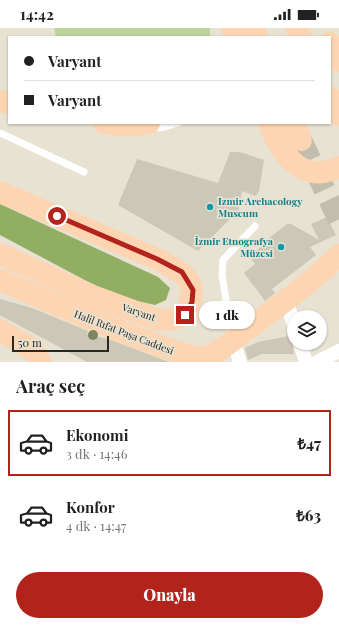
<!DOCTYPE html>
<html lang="tr">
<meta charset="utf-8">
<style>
:root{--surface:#fff;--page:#f6f6f6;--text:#222;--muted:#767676;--line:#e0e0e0;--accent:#b2231b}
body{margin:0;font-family:"Playfair Display",serif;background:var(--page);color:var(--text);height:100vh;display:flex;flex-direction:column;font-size:15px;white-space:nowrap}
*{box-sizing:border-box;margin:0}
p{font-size:13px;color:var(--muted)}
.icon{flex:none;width:22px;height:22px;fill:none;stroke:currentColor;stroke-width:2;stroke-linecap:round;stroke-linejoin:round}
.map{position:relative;height:334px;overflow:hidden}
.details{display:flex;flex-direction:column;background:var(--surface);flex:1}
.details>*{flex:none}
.hud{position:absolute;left:8px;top:8px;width:323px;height:88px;border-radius:0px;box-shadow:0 1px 3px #0004;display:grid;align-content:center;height:88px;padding:0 16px;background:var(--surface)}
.tools{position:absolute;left:287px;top:282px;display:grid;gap:8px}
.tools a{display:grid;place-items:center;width:40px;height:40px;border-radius:50%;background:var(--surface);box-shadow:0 1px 3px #0004;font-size:20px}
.scale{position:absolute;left:12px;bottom:10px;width:97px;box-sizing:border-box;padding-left:4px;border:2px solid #292721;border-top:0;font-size:11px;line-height:14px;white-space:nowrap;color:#292721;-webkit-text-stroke:3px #e7e2d2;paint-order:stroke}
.end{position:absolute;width:18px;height:18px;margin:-9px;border:5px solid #b2231b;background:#fff;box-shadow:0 0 0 2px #fff}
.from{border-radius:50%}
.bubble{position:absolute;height:28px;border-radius:14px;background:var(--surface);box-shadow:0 1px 3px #0004;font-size:13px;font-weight:800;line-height:28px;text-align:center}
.hud b{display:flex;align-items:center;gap:14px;height:38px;font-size:15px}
.hud b+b{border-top:1px solid var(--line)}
.hud i{width:10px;height:10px;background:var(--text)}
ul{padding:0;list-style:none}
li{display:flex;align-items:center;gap:12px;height:66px;margin:0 8px 6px;padding:0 8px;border:2px solid transparent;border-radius:0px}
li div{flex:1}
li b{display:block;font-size:15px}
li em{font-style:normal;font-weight:800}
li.active{border-color:var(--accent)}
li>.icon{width:36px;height:36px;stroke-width:1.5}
h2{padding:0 16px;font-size:18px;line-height:48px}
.button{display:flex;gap:8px;margin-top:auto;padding:8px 16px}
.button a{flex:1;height:46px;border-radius:24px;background:var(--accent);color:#fff;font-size:16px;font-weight:800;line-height:46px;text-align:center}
.status{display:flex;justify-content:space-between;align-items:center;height:28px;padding:0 20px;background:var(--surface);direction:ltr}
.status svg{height:11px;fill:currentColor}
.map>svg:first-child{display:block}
</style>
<div class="status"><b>14:42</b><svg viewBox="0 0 49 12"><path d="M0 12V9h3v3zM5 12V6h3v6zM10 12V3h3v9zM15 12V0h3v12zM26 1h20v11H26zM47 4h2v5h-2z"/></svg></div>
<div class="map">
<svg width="339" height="334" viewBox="0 0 339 334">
<rect width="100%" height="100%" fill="#e7e2d2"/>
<path fill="#bdd39d" d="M54,0H210V9H56Z"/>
<path fill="#92ae63" d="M0,176L158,249L170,260L166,272L155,277L133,272L96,258L0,207Z"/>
<g fill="#cdc7b8">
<path d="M230,124H240L264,132L259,163L256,168L242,163L237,191L231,190L198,223L118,177L137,131L218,155Z"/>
<path d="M327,189L336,207L310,219L316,227L272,261L275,265L265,273L244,245L255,236L249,228L265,216L264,214L287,196H291L319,212L311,196Z"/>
<path d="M0,271L32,280L88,303L87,306L108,311L169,334H87L0,287Z"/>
<path d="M289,308V313H292L294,326H262L248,332L245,320L258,314Z"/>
</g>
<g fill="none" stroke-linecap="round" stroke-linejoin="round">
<path stroke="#c1bdaf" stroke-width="22" stroke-dasharray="22 11" stroke-linecap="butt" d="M301,112L339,192"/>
<g stroke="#fff" stroke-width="7">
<path d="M149,99L161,100L178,95"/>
<path d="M0,105L84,144"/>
<path d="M232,309L222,247L223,232L255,198"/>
</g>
<g stroke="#fff" stroke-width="14">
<path d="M286,272L294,297"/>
<path d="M233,312L240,334"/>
<path d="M300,315L306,334"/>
<path d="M317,334L339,323"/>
</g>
<g stroke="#fdd5b2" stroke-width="22">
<path d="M232,0L235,9"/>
<path d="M253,0L257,9"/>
<path d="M296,0L301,9"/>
<path d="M330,15L339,33"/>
<path d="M330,69L339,87"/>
<path d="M0,73L9,75"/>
<path d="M104,95C119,98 133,98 149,95"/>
<path d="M269,95C281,126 302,157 339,139"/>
<path d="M293,95L301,112"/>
<path d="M0,164L157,231C186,246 202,254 185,287L171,292L155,291L93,268L0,226"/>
<path d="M0,252C31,265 183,334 207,329C218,325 235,311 245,303C277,279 311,255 339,227"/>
<path d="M0,302L32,321L41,334"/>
</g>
</g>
<circle fill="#7e865e" cx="93" cy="307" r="5"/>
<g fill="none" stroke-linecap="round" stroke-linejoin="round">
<path stroke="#b2231b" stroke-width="5" d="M57,188L157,231L182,244L193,262L192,274L185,287"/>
</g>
<g fill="#0f9aa8" stroke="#e7e2d2" stroke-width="1.5">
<circle cx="210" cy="179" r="4"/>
<circle cx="281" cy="219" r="4"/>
</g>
<g text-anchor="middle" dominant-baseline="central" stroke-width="3.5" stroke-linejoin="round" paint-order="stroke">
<g font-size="10" font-weight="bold" fill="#0d838f" stroke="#e7e2d2" text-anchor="start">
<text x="218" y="173">Izmir Archaeology<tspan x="218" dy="12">Museum</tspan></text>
<text x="273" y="213" text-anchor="end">İzmir Etnografya<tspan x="273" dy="12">Müzesi</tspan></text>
</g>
<g font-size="10" fill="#292721" stroke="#e7e2d2">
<text transform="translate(139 284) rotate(19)">Varyant</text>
<text transform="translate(124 304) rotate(21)">Halil Rıfat Paşa Caddesi</text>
</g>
</g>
</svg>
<div class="tools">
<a><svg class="icon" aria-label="layers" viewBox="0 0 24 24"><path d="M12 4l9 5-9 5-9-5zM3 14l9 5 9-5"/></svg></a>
</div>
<div class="scale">50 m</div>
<i class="end from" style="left:57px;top:188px"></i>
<i class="end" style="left:185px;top:287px"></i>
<div class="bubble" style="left:199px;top:273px;width:56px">1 dk</div>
<div class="hud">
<b><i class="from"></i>Varyant</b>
<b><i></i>Varyant</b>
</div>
</div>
<section class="details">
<h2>Araç seç</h2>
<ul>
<li class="active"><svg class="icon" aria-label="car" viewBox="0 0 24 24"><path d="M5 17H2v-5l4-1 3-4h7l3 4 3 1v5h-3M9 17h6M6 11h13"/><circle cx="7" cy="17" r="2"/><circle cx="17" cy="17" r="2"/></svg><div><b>Ekonomi</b><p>3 dk · 14:46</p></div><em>₺47</em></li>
<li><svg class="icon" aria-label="car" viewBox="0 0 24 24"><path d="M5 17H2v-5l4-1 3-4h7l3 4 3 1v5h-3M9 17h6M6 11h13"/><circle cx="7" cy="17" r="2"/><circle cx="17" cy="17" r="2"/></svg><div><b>Konfor</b><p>4 dk · 14:47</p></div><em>₺63</em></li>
</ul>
<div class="button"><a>Onayla</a></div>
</section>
